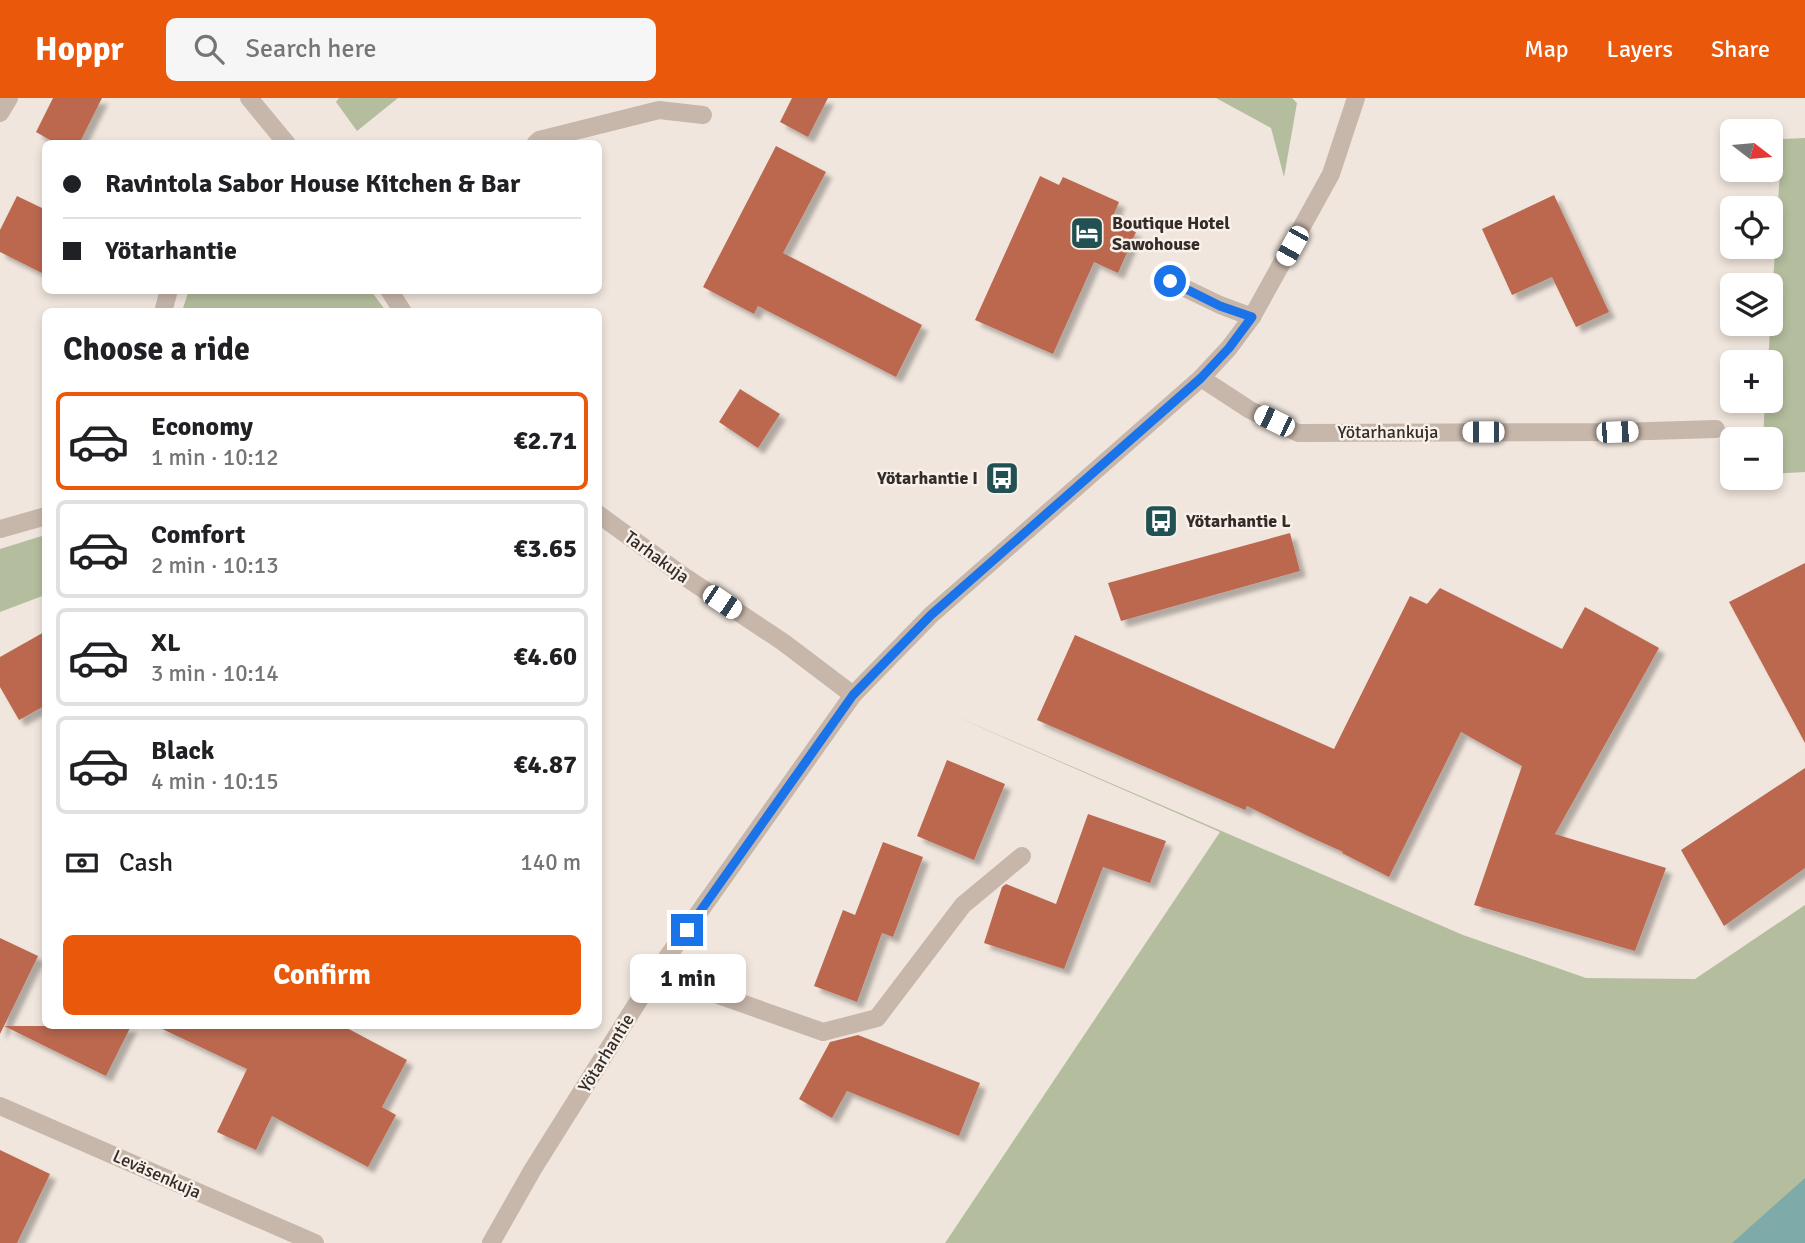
<!DOCTYPE html>
<meta charset="utf-8">
<style>
:root{--surface:#fff;--page:#f6f6f6;--text:#202124;--muted:#757577;--line:#e0e0e0;--accent:#ea580c}
body{margin:0;font-family:Signika,sans-serif;background:var(--page);color:var(--text);height:100vh;display:flex;flex-direction:column;font-size:26px;white-space:nowrap}
*{box-sizing:border-box;margin:0}
p{font-size:23px;color:var(--muted)}
.icon{flex:none;width:38px;height:38px;fill:none;stroke:currentColor;stroke-width:2;stroke-linecap:round;stroke-linejoin:round}
.map{position:relative;flex:1;overflow:hidden}
.sheet{position:absolute;left:42px;top:210px;width:560px;height:721px;display:flex;flex-direction:column;background:var(--surface);border-radius:10px;box-shadow:0 4px 10px #0003}
.sheet>*{flex:none}
.hud{position:absolute;left:42px;top:42px;width:560px;height:154px;border-radius:10px;box-shadow:0 4px 10px #0003;display:grid;align-content:center;height:154px;padding:0 21px;background:var(--surface)}
.needle{width:46px;rotate:106deg}
.tools{position:absolute;left:1720px;top:21px;display:grid;gap:14px}
.tools a{display:grid;place-items:center;width:63px;height:63px;border-radius:10px;background:var(--surface);box-shadow:0 4px 10px #0003;font-size:35px}
.end{position:absolute;width:32px;height:32px;margin:-16px;border:9px solid #1a73e8;background:#fff;box-shadow:0 0 0 4px #fff}
.from{border-radius:50%}
.bubble{position:absolute;height:49px;border-radius:10px;background:var(--surface);box-shadow:0 4px 10px #0003;font-size:23px;font-weight:700;line-height:49px;text-align:center}
.car{position:absolute;width:21px;height:42px;margin:-21px -10px;border-radius:9px;box-shadow:0 0 5px 2px #0007;background:linear-gradient(#fff 24%,#345 0 40%,#fff 0 76%,#345 0 86%,#fff 0)}
.hud b{display:flex;align-items:center;gap:24px;height:66px;font-size:26px}
.hud b+b{border-top:2px solid var(--line)}
.hud i{width:18px;height:18px;background:var(--text)}
ul{padding:0;list-style:none}
li{display:flex;align-items:center;gap:21px;height:98px;margin:0 14px 10px;padding:0 7px;border:4px solid var(--line);border-radius:10px}
li div{flex:1}
li b{display:block;font-size:26px}
li em{font-style:normal;font-weight:700}
li.on{border-color:var(--accent)}
li>.icon{width:63px;height:63px;stroke-width:1.5}
h2{padding:0 21px;font-size:32px;line-height:84px}
.pay{display:flex;align-items:center;gap:18px;height:77px;padding:0 21px;font-size:26px}
.pay p{margin-inline-start:auto}
.button{display:flex;gap:14px;margin-top:auto;padding:14px 21px}
.button a{flex:1;height:80px;border-radius:10px;background:var(--accent);color:#fff;font-size:28px;font-weight:700;line-height:80px;text-align:center}
header{display:flex;align-items:center;gap:42px;box-sizing:border-box;height:98px;padding:0 35px;background:var(--accent);color:#fff}
header strong{font-size:33px}
nav{display:flex;gap:38px;margin-inline-start:auto;font-size:24px}
.search{width:490px;height:63px;background:var(--page);display:flex;align-items:center;gap:18px;box-sizing:border-box;padding:0 24px;border-radius:10px;color:var(--muted);font-size:26px}
.map>svg:first-child{display:block}
</style>
<header>
<strong>Hoppr</strong>
<div class="search"><svg class="icon" aria-label="search" viewBox="0 0 24 24"><circle cx="10" cy="10" r="6"/><path d="M15 15l6 6"/></svg>Search here</div>
<nav><a>Map</a><a>Layers</a><a>Share</a></nav>
</header>
<div class="map">
<svg width="1805" height="1145" viewBox="0 0 1805 1145">
<defs>
<filter id="shadow"><feDropShadow dx="6" dy="6" stdDeviation="2" flood-color="#0004"/></filter>
</defs>
<rect width="100%" height="100%" fill="#f0e6dd"/>
<g fill="#b4be9e">
<path d="M339,0H398L357,33L336,4Z"/>
<path d="M1216,0H1292L1297,5L1284,79L1271,30Z"/>
<path d="M1805,40V374L1771,376V341H1763L1765,303H1771V264H1768L1782,41Z"/>
<path d="M189,192L371,193L386,213H182Z"/>
<path d="M45,437V497L0,514V451Z"/>
<path d="M948,615L1463,837L1586,880L1695,881L1805,807V1145H945L1220,734Z"/>
</g>
<path fill="#7eaaaa" d="M1805,1080V1145H1732Z"/>
<g fill="#bb6750" filter="url(#shadow)">
<path d="M53,0H102L79,46H57L36,34Z"/>
<path d="M792,0H828L808,39L780,24Z"/>
<path d="M776,48L826,74L783,155L922,227L896,279L758,208L754,216L703,189Z"/>
<path d="M1040,78L1059,87L1063,79L1119,104L1111,123L1136,134L1118,175L1094,164L1053,256L975,222Z"/>
<path d="M1554,97L1609,214L1576,229L1552,179L1512,197L1482,131Z"/>
<path d="M17,98L46,112V177L0,154V132Z"/>
<path d="M740,291L780,316L758,350L719,324Z"/>
<path d="M1290,435L1300,473L1121,523L1108,485Z"/>
<path d="M1805,465V645L1729,504Z"/>
<path d="M1440,490L1562,551L1585,509L1659,550L1555,736L1666,770L1635,853L1474,807L1522,668L1461,634L1389,779L1342,755L1343,754L1308,738L1247,708L1245,712L1037,622L1075,537L1334,651L1410,498L1427,506Z"/>
<path d="M46,533V607L19,622L0,589V559Z"/>
<path d="M947,662L1005,686L974,762L917,738Z"/>
<path d="M1805,670V770L1724,828L1681,752Z"/>
<path d="M1088,716L1166,743L1150,785L1103,769L1064,871L984,845L1002,789L1006,786L1056,806Z"/>
<path d="M883,744L923,759L893,839L882,835L857,904L814,888L843,812L855,817Z"/>
<path d="M0,840L38,858L4,928H131L106,978L4,928L0,936Z"/>
<path d="M156,928H343L407,962L382,1009L396,1017L368,1069L272,1018L256,1052L217,1034L247,971Z"/>
<path d="M858,937L980,985L959,1038L847,993L832,1020L799,1001L830,944Z"/>
<path d="M0,1052L50,1076L17,1145H0Z"/>
</g>
<g fill="none" stroke-linecap="round" stroke-linejoin="round">
<g stroke="#c7b6aa" stroke-width="18">
<path d="M535,46L539,42L659,12L703,17"/>
<path d="M1170,183L1220,207L1252,219"/>
<path d="M163,214L169,192"/>
<path d="M1201,280L1250,312L1298,335L1617,334L1716,331"/>
<path d="M0,431L46,418"/>
<path d="M656,875L823,934L877,920L963,807L1022,758"/>
</g>
<g stroke="#c7b6aa" stroke-width="18">
<path d="M0,15L9,0"/>
<path d="M0,1008L315,1145"/>
</g>
<g stroke="#c7b6aa" stroke-width="18">
<path d="M249,0L287,46"/>
<path d="M389,192L403,214"/>
<path d="M598,416L682,477L783,544L853,597"/>
<path d="M491,1145L533,1071L656,875L853,597L931,517L1201,280L1229,250L1252,219L1331,76L1356,0"/>
</g>
</g>
<g fill="none" stroke-linecap="round" stroke-linejoin="round">
<path stroke="#1a73e8" stroke-width="9" d="M687,832L853,597L931,517L1201,280L1229,250L1252,219L1220,208L1170,183"/>
</g>
<defs>
<g id="hotel-square" transform="scale(1.75)"><rect x="-9" y="-9" width="18" height="18" rx="4" fill="#225153" stroke="#f8f1e9"/><path d="M-6-4.5h1.5V1H6V5H4.5V3h-9V5H-6ZM-4 0a1.8 1.8 0 1 1 3.6 0ZM.5 0V-2.5h3Q6-2.5 6 0Z" fill="#fff"/></g>
<g id="bus-square" transform="scale(1.75)"><rect x="-9" y="-9" width="18" height="18" rx="4" fill="#225153" stroke="#f8f1e9"/><path d="M-5-6H5V4H4V6H2V4H-2V6H-4V4H-5ZM-3.5-4V0h7V-4ZM-3.5 1.2v1.5H-2V1.2ZM2 1.2v1.5H3.5V1.2Z" fill="#fff"/></g>
</defs>
<g fill-rule="evenodd">
<use href="#hotel-square" x="1087" y="135"/>
<use href="#bus-square" x="1002" y="380"/>
<use href="#bus-square" x="1161" y="423"/>
</g>
<g text-anchor="middle" dominant-baseline="central" stroke-width="5" stroke-linejoin="round" paint-order="stroke">
<g font-size="18" font-weight="bold" fill="#352c29" stroke="#f8f1e9" text-anchor="start">
<text x="1112" y="125">Boutique Hotel<tspan x="1112" dy="21">Sawohouse</tspan></text>
<text x="978" y="380" text-anchor="end">Yötarhantie I</text>
<text x="1186" y="423">Yötarhantie L</text>
</g>
<g font-size="18" fill="#352c29" stroke="#f8f1e9">
<text x="1388" y="334">Yötarhankuja</text>
<text transform="translate(657 459) rotate(36)">Tarhakuja</text>
<text transform="translate(606 955) rotate(-58)">Yötarhantie</text>
<text transform="translate(157 1076) rotate(24)">Leväsenkuja</text>
</g>
</g>
</svg>
<div class="tools">
<a><svg class="needle" viewBox="-14 -14 28 28"><path d="M0-13l5 13h-10z" fill="#e53935"/><path d="M0 13l5-13h-10z" fill="#757577"/></svg></a>
<a><svg class="icon" aria-label="locate" viewBox="0 0 24 24"><circle cx="12" cy="12" r="6"/><path d="M12 2v4M12 18v4M2 12h4M18 12h4"/></svg></a>
<a><svg class="icon" aria-label="layers" viewBox="0 0 24 24"><path d="M12 4l9 5-9 5-9-5zM3 14l9 5 9-5"/></svg></a>
<a>+</a>
<a>−</a>
</div>
<i class="end from" style="left:1170px;top:183px"></i>
<i class="end" style="left:687px;top:832px"></i>
<div class="bubble" style="left:630px;top:856px;width:116px">1 min</div>
<i class="car" style="left:1292px;top:148px;rotate:209deg"></i>
<i class="car" style="left:1274px;top:323px;rotate:296deg"></i>
<i class="car" style="left:1483px;top:334px;rotate:270deg"></i>
<i class="car" style="left:1617px;top:334px;rotate:88deg"></i>
<i class="car" style="left:722px;top:504px;rotate:124deg"></i>
<div class="hud">
<b><i class="from"></i>Ravintola Sabor House Kitchen &amp; Bar</b>
<b><i></i>Yötarhantie</b>
</div>
<section class="sheet">
<h2>Choose a ride</h2>
<ul>
<li class="on"><svg class="icon" aria-label="car" viewBox="0 0 24 24"><path d="M5 17H2v-5l4-1 3-4h7l3 4 3 1v5h-3M9 17h6M6 11h13"/><circle cx="7" cy="17" r="2"/><circle cx="17" cy="17" r="2"/></svg><div><b>Economy</b><p>1 min · 10:12</p></div><em>€2.71</em></li>
<li><svg class="icon" aria-label="car" viewBox="0 0 24 24"><path d="M5 17H2v-5l4-1 3-4h7l3 4 3 1v5h-3M9 17h6M6 11h13"/><circle cx="7" cy="17" r="2"/><circle cx="17" cy="17" r="2"/></svg><div><b>Comfort</b><p>2 min · 10:13</p></div><em>€3.65</em></li>
<li><svg class="icon" aria-label="car" viewBox="0 0 24 24"><path d="M5 17H2v-5l4-1 3-4h7l3 4 3 1v5h-3M9 17h6M6 11h13"/><circle cx="7" cy="17" r="2"/><circle cx="17" cy="17" r="2"/></svg><div><b>XL</b><p>3 min · 10:14</p></div><em>€4.60</em></li>
<li><svg class="icon" aria-label="car" viewBox="0 0 24 24"><path d="M5 17H2v-5l4-1 3-4h7l3 4 3 1v5h-3M9 17h6M6 11h13"/><circle cx="7" cy="17" r="2"/><circle cx="17" cy="17" r="2"/></svg><div><b>Black</b><p>4 min · 10:15</p></div><em>€4.87</em></li>
</ul>
<div class="pay"><svg class="icon" aria-label="cash" viewBox="0 0 24 24"><path d="M3 7h18v10H3z"/><circle cx="12" cy="12" r="2"/></svg>Cash<p>140 m</p></div>
<div class="button"><a>Confirm</a></div>
</section>
</div>
